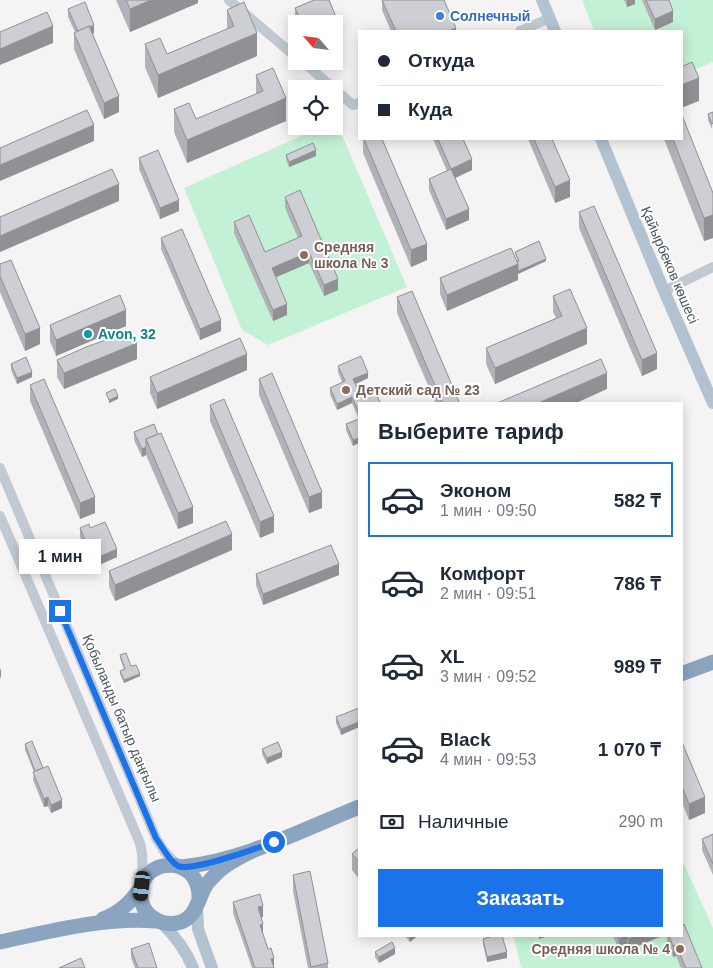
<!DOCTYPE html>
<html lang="ru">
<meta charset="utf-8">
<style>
:root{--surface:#fff;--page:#f2f2f3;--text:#1f2937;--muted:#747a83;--line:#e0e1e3;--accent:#1a73e8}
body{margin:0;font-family:Helvetica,sans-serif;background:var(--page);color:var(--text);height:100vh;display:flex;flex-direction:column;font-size:19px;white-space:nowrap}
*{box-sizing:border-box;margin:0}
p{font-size:16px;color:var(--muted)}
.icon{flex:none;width:28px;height:28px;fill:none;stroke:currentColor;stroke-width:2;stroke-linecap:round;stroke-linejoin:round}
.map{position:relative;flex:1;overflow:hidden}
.side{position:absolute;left:358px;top:402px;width:325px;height:535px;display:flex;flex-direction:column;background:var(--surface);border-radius:0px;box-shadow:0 2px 12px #0003}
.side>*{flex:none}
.hud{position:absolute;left:358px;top:30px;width:325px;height:110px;border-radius:0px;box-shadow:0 2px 12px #0003;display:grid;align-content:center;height:110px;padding:0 20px;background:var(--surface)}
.needle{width:32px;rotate:298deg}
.buttons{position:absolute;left:288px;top:15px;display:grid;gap:10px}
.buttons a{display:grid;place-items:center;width:55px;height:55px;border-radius:0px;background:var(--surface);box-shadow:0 2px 12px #0003;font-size:25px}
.end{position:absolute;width:22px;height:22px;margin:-11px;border:6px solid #1a73e8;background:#fff;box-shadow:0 0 0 2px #fff}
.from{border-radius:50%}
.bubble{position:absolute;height:35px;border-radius:0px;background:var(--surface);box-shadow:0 2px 12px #0003;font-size:16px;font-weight:800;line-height:35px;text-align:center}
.car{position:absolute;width:15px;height:30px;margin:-15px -8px;border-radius:6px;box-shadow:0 0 4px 1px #0007;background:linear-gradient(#222 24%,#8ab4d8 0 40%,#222 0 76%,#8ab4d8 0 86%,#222 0)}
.hud b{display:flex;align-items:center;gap:18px;height:48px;font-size:19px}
.hud b+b{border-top:1px solid var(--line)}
.hud i{width:12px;height:12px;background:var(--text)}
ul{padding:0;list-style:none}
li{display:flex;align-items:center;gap:15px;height:75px;margin:0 10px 8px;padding:0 10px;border:2px solid transparent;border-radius:0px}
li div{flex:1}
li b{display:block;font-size:19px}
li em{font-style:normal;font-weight:800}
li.selected{border-color:var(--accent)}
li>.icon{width:45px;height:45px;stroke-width:1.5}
h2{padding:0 20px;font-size:22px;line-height:60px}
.pay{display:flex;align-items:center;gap:12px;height:55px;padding:0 20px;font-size:19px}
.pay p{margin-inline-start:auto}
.button{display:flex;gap:10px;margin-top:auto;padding:10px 20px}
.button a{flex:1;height:58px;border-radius:0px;background:var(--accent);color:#fff;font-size:20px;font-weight:800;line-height:58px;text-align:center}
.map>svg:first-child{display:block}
</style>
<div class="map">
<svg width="713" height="968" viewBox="0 0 713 968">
<rect width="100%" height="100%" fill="#f5f3f3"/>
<g fill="#c3f1d5">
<path d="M582,0H713V62L681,75V31H594Z"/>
<path d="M336,121L407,287L268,345L242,330L184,188L324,126H334V122Z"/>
<path d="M684,864L713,928V968H521L514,936H681V865Z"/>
</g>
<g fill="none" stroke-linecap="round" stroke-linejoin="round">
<g stroke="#c1cad2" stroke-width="10">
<path d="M229,0L296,57"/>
<path d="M520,31L550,18"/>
<path d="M302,61L353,105L359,103"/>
<path d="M664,291L713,267"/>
<path d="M0,468L156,838L164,851L177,865"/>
<path d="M0,516L140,843L142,853L143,881"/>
</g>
<g stroke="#b3c2d1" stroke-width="12">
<path d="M542,0L555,31"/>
<path d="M601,139L664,291L713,403"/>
<path d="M197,906L198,929L212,968"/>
<path d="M161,922C175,936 186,950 193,968"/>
</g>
<g stroke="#8ba5c1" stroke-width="15">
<path d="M681,674L713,662"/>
<path d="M181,867C243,861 302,830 359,807"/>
<path d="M199,900C201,850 135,858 141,898C142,906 146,913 152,917C161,924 171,925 181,922C197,916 198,898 206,885C209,881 213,877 216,874C227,862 245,855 258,848"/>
<path d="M103,919C121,912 131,902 142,886"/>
<path d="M0,942C51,931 104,917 156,921"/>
</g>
</g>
<g fill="#b0b2b7">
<path d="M116,0H198V3L130,32Z"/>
<path d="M314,0H329L336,17V26L334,27V24H299L295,16V8Z"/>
<path d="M382,0H444L456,31H391L382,10Z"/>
<path d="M624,0H635V4L627,7Z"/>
<path d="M642,0H669L673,22L655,30Z"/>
<path d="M68,9L94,33L93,34L119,112L104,119L74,49V33L75,32L68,17Z"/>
<path d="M227,10L257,56L158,98L145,67V44L167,54L227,29Z"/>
<path d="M256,75L286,121L187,163L174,132V109L196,119L256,94Z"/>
<path d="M713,112L712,129L708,120V114Z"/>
<path d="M363,139H382L427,260L411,267L363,153Z"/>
<path d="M433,139H463L472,170L455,178L469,220L446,230L429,190V179L447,171Z"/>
<path d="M528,139H552L570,197L555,203Z"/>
<path d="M664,139H681L713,193V238L704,241Z"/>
<path d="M286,155L316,156L289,167L286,160Z"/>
<path d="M139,158L179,211L160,219L139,169Z"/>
<path d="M285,197L338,290L324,296L309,263L276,277L287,315L273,321L234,233V222L265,252L298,238L285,208Z"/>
<path d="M579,212L657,369L642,376L579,228Z"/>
<path d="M161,238L221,331L200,340L161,249Z"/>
<path d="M515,252L546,261L518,274V280L447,311L440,294V278L517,261H518L515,254Z"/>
<path d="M0,264L40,344L25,351L0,292Z"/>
<path d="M553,296L587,344L495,384L486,364V348L556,318L553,312Z"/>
<path d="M397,297L460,404H436L397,313Z"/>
<path d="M50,325L126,326L56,356L50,341Z"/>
<path d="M137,359L64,389L57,377V360Z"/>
<path d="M11,364L32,377L17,384L11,370Z"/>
<path d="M338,366L368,378L356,384L361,396L359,404V419L352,403L337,410L330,394V388L342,382L338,372Z"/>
<path d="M247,370L157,409L150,393V377Z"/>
<path d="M259,379L322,508L309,513L259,395Z"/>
<path d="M30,385L95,513L80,519L30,401Z"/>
<path d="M210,405L274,532L260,538L210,421Z"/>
<path d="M359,419L353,446L346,430V424Z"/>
<path d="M154,424L193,523L178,529L146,455L142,457L134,440V432Z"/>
<path d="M80,528H90L117,557L99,565L91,562L80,537Z"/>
<path d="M232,550L115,601L109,587V571Z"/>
<path d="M256,574L339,575L263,605L256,585Z"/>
<path d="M120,655L140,676L124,683L120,674V671L124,669L120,658Z"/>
<path d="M359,708V727L341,735L336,723V717Z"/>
<path d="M681,740L705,813L689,820L681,800Z"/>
<path d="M25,744L43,768L62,808L51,813L48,806L44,807L33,780L34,772L25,750Z"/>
<path d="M262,749L282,757L267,764L262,754Z"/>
<path d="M713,834V875L702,850V839Z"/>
<path d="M359,848V879L352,870V854Z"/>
<path d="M293,875L328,963V968H308L293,891Z"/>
<path d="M233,902L263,917H261L263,934L274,968H252L233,913Z"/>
<path d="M405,936H417L410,942Z"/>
<path d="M613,936H662L628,950L627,946L619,950Z"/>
<path d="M667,936H681L702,968H681L676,956L673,957L667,943Z"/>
<path d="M483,939L507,958L487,962L483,944Z"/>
<path d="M131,949L157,968H135L131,958Z"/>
<path d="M375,952L395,954L379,963L375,957Z"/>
</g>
<g fill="#909195">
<path d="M151,0H198V3L130,32V9Z"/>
<path d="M627,0H635V4L627,7Z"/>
<path d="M673,11V22L655,30V19Z"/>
<path d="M336,17V26L334,27V24H322Z"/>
<path d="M94,25V33L88,36L85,28Z"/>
<path d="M53,26V43L0,65V49Z"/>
<path d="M456,28V31H448Z"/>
<path d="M257,33V56L158,98V75Z"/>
<path d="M699,78V101L681,108V85Z"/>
<path d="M119,96V112L104,119V103Z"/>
<path d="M286,98V121L187,163V140Z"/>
<path d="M94,125V141L0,181V165Z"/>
<path d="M316,150V156L289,167V162Z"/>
<path d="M472,159V170L451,180V169Z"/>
<path d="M570,180V197L555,203V187Z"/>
<path d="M119,184V201L0,252V236Z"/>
<path d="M179,200V211L160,219V208Z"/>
<path d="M469,209V220L446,230V219Z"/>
<path d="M713,215V238L704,241V218Z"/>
<path d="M427,244V260L411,267V250Z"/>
<path d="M309,252V263L272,279V268Z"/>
<path d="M546,259V261L518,274V280L447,311V295L518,264Z"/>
<path d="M338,279V290L324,296V285Z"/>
<path d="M287,304V315L273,321V310Z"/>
<path d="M126,310V326L56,356V340Z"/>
<path d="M221,320V331L200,340V329Z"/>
<path d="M40,328V344L25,351V334Z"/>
<path d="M587,328V344L495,384V368Z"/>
<path d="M137,343V359L64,389V373Z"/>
<path d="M657,353V369L642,376V360Z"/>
<path d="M247,354V370L157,409V393Z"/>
<path d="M32,372V377L17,384V378Z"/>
<path d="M368,373V378L353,385V379Z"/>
<path d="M607,373V389L574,404H536Z"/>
<path d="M118,396V399L109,403V400Z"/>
<path d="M352,397V403L337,410V404Z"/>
<path d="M359,438V443L353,446V440Z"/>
<path d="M146,447V455L142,457V449Z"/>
<path d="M322,492V508L309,513V497Z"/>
<path d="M95,497V513L80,519V503Z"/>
<path d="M193,507V523L178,529V513Z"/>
<path d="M274,516V532L260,538V522Z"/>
<path d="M232,534V550L115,601V585Z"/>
<path d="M117,549V557L99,565V557Z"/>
<path d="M339,564V575L263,605V594Z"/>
<path d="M1,669V677L0,678V670Z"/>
<path d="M140,674V676L124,683V680Z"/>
<path d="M359,722V727L341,735V729Z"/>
<path d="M282,752V757L267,764V758Z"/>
<path d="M48,797V806L44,807V799Z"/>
<path d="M705,797V813L689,820V804Z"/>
<path d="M62,800V808L51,813V805Z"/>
<path d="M263,906V917L258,918V907Z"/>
<path d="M263,924V935L260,925Z"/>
<path d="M410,936H417L410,942Z"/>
<path d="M539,936H548L539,939Z"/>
<path d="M625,936H627V946L619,950V939Z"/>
<path d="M636,936H662L628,950V939Z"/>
<path d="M676,945V956L673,957V946Z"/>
<path d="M395,948V954L379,963V957Z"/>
<path d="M507,952V958L487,962V957Z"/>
<path d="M274,958V968L271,959Z"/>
</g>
<g fill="#cdcfd5" stroke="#909195">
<path d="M126,0H151L130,9Z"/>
<path d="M314,0H329L336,17L322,24H302L295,8Z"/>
<path d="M382,0H444L456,28L448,31H396Z"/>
<path d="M646,0H669L673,11L655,19Z"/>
<path d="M85,2L94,25L90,27L89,26L78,31L68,9Z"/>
<path d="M244,2L257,33L158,75L145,44L160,38L167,54L234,26L227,10Z"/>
<path d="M47,12L53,26L0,49V32Z"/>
<path d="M89,26L119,96L104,103L74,33Z"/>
<path d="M692,62L699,78L681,85V67Z"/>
<path d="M273,68L286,98L187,140L174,109L189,103L196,119L263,91L256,75Z"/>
<path d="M87,110L94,125L0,165V148Z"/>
<path d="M713,112V123L712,124L708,114Z"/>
<path d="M681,113L713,193V215L704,218L673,139H681Z"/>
<path d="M364,139H382L427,244L411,250Z"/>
<path d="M438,139H463L472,159L451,169Z"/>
<path d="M534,139H552L570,180L555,187Z"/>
<path d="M313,143L316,150L289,162L286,155Z"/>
<path d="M158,150L179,200L160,208L139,158Z"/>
<path d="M112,169L119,184L0,236V217Z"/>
<path d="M451,169L469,209L446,219L429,179Z"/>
<path d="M300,190L338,279L324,285L309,252L272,268L287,304L273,310L234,222L249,215L265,252L302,236L285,197Z"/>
<path d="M594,206L657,353L642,360L579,212Z"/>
<path d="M182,229L221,320L200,329L161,238Z"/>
<path d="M539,241L546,259L518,271V264L517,261H519L515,252Z"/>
<path d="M511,248L518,264L447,295L440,278Z"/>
<path d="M11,260L40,328L25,334L0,276V264Z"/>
<path d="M570,289L587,328L495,368L486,348L562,316L553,296Z"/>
<path d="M412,291L460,404H443L397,297Z"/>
<path d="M120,295L126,310L56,340L50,325Z"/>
<path d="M131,331L137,343L64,373L57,360L86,347Z"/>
<path d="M240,338L247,354L157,393L150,377Z"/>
<path d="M361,356L368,373L353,379L361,396L374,390L381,404H359V413L352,397L337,404L330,388L345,381L338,366Z"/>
<path d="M26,357L32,372L17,378L11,364Z"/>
<path d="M601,359L607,373L536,404H495Z"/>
<path d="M272,373L322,492L309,497L259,379Z"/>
<path d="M44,379L95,497L80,503L30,385Z"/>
<path d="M115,389L118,396L109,400L106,393Z"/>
<path d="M224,399L274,516L260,522L210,405Z"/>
<path d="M359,419V438L353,440L346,424Z"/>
<path d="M154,424L158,434L146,439V447L142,449L134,432Z"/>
<path d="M161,433L193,507L178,513L146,439Z"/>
<path d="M226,521L232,534L115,585L109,571Z"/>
<path d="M105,522L117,549L99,557L91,554L80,528L89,524L90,528Z"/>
<path d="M331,545L339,564L263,594L256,574Z"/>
<path d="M126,653L131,666L136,665L140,674L124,680L120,671L125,669L120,655Z"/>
<path d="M359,708V722L341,729L336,717Z"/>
<path d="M681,740L705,797L689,804L681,784Z"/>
<path d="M32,741L43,768L35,771L25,744Z"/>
<path d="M278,742L282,752L267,758L262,749Z"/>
<path d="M48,766L62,800L51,805L48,797L44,799L33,772Z"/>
<path d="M713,834V864L702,839Z"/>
<path d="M359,848V862L352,854Z"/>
<path d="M310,871L328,963L311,967L293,875Z"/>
<path d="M260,894L263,906L258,907L263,924L260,925L268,949L271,948L274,958L271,959L274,968H255L233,902Z"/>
<path d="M684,924L702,968H686L676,945L673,946L669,936H681V926Z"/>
<path d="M493,936H502L507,952L487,957L483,939Z"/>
<path d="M618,936H625L619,939Z"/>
<path d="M627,936H636L628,939Z"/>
<path d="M392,942L395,948L379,957L375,952Z"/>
<path d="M149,943L157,968H138L131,949Z"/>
<path d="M81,958L85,968H59Z"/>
</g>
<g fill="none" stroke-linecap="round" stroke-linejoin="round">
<path stroke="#1a73e8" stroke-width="6" d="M60,611L156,838C162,846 169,861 178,866C191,872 258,848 274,842"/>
</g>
<circle fill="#3f7fe0" stroke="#fff" stroke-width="2" cx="440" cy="16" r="5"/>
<g fill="#8d6e63" stroke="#fff" stroke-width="2">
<circle cx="304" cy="255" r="5"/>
<circle cx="346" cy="390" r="5"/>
<circle cx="680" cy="949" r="5"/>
</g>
<circle fill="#0f9aa8" stroke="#fff" stroke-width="2" cx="88" cy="334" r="5"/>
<g text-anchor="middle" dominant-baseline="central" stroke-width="4" stroke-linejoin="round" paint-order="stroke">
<g font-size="14" font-weight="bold" fill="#366cbe" stroke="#fff" text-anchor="start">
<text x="450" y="16">Солнечный</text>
</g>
<g font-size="14" font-weight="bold" fill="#785e54" stroke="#fff" text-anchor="start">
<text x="314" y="247">Средняя<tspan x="314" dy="16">школа № 3</tspan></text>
<text x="356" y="390">Детский сад № 23</text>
<text x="670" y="949" text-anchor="end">Средняя школа № 4</text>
</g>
<g font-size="14" fill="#4a5661" stroke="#fff">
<text transform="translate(670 265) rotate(67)">Қайырбеков көшесі</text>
<text transform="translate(122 718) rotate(67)">Қобыланды батыр даңғылы</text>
</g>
<g font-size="14" font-weight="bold" fill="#0d838f" stroke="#fff" text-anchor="start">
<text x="98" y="334">Avon, 32</text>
</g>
</g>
</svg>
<div class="buttons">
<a><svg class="needle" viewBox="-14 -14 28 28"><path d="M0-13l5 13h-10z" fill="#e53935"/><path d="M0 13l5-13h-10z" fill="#747a83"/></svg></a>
<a><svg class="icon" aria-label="locate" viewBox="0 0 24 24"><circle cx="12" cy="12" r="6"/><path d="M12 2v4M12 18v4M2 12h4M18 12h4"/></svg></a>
</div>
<i class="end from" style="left:274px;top:842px"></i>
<i class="end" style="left:60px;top:611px"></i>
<div class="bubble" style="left:19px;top:539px;width:82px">1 мин</div>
<i class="car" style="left:142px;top:886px;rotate:186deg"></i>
<div class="hud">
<b><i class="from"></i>Откуда</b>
<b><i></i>Куда</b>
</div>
<section class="side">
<h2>Выберите тариф</h2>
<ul>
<li class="selected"><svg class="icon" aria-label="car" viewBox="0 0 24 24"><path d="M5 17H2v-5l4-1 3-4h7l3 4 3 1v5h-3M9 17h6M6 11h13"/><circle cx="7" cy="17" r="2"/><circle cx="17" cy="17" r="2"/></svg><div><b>Эконом</b><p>1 мин · 09:50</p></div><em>582 ₸</em></li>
<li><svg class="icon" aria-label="car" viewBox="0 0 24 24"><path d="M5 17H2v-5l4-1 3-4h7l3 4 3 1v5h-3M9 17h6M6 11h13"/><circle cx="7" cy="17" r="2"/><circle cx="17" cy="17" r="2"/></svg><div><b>Комфорт</b><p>2 мин · 09:51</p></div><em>786 ₸</em></li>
<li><svg class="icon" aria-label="car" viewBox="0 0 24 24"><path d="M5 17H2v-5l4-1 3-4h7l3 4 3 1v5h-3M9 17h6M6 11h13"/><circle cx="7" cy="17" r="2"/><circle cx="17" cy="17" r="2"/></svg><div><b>XL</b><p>3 мин · 09:52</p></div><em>989 ₸</em></li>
<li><svg class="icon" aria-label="car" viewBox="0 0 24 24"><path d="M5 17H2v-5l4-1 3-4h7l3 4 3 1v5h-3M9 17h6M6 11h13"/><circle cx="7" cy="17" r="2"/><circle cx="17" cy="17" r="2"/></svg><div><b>Black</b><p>4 мин · 09:53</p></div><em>1 070 ₸</em></li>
</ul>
<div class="pay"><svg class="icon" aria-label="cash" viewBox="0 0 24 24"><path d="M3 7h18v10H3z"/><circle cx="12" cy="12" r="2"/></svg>Наличные<p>290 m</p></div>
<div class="button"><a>Заказать</a></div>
</section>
</div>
